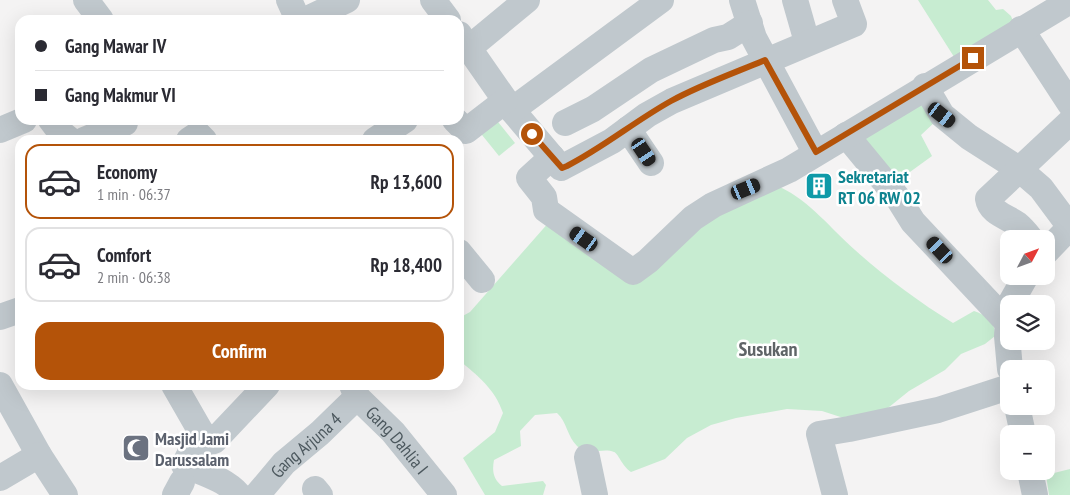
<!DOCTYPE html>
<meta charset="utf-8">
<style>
:root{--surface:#fff;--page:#f2f2f3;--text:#2b2b33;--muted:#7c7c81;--line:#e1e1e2;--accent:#b45309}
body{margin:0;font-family:"PT Sans Narrow",sans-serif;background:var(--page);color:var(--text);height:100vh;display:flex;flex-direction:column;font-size:19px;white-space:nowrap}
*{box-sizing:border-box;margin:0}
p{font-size:16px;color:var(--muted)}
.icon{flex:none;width:28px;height:28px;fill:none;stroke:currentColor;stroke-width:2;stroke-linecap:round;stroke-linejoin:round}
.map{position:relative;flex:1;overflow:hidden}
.side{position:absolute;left:15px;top:135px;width:449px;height:255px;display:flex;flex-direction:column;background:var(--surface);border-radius:15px;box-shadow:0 5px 20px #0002}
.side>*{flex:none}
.banner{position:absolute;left:15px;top:15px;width:449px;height:110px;border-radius:15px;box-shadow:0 5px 20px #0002;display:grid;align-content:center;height:110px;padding:0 20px;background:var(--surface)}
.needle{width:32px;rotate:49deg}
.buttons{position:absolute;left:1000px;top:230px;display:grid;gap:10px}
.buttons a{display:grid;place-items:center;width:55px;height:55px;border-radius:10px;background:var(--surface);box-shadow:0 5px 20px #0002;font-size:25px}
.end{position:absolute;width:22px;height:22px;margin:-11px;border:6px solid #b45309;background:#fff;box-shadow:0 0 0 2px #fff}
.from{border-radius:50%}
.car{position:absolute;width:15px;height:30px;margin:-15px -8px;border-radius:6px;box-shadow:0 0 4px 1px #0007;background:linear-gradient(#222 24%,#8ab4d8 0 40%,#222 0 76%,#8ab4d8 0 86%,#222 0)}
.banner b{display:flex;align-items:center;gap:18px;height:48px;font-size:19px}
.banner b+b{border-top:1px solid var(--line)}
.banner i{width:12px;height:12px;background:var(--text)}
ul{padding:9px 0 0;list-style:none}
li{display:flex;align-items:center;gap:15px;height:75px;margin:0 10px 8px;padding:0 10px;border:2px solid var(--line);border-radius:15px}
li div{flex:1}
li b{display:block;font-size:19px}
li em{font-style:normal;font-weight:700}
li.selected{border-color:var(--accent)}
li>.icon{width:45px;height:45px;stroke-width:1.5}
.action{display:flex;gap:10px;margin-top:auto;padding:10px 20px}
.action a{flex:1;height:58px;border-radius:15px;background:var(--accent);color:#fff;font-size:20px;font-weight:700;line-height:58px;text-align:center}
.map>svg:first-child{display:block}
</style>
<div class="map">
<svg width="1070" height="495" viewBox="0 0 1070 495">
<rect width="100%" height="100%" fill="#f4f3f3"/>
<g fill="#c7ecd1">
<path d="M918,0H988L996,10L1003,9L1011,16L1014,24L956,60Z"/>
<path d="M923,92L937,120L921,135L932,156L892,185L854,135Z"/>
<path d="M494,117L515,143L499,156L478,130Z"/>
<path d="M780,187C811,202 830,228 855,250C885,277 919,302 953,323L974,311C986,315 996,322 995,336L985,344L961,354L945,370L909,391L873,420L856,422L822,411L787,409L736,418L711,425L687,438L665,459L631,472C622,466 618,453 614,452C602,447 589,457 577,446C567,436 567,422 557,413L535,415L520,431L521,446L494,460C492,471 493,479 502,486L543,481L546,485L543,495H485L463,458L495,432L503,413C495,389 478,376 459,360V318L470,312L550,221L631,279L707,213Z"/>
<path d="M1070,469V495H1049L1046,475Z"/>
</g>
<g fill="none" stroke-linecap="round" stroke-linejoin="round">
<g stroke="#c0c8cd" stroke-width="26">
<path d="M86,0L101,20"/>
<path d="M289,0L298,20"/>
<path d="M433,0L448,20"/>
<path d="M742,0L754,38L815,152"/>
<path d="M795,0L807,42"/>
<path d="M305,20L347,0"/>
<path d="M1021,29L1070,104"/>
<path d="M459,34L512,110L561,168L612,141L647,115L672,101L854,24L845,0"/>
<path d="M469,48L527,0"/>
<path d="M925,86L942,115L969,137L1019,169L1041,188L1070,227"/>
<path d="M512,110L661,0"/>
<path d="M51,120L60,132L70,140"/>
<path d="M455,120L466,131L505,101"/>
<path d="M565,123L593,109L651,70L714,40L728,37L750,23"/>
<path d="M628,129L651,163"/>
<path d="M0,130L24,120"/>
<path d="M846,135L898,198L913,222L1007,322"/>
<path d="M84,140L125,123"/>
<path d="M189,140L198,134L204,140"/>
<path d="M375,140L405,120"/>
<path d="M552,157L529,178L544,197L546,210L633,272L648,261L693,218L713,205L789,170L1070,1"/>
<path d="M1031,239C1027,234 1022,228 1017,224C1008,217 990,213 988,199L1070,122"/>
<path d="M459,252L482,280"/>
<path d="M1046,252L1070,227"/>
<path d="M1010,304L1026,276"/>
<path d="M1009,306L1007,336L1010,369"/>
<path d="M0,317L20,310"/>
<path d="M0,385L39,455L65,495"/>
<path d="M174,385L201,432L184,465C203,473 225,479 239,495"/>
<path id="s1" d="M352,385L357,397L393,432L444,495"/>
<path d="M1017,406L1023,434"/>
<path d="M201,432L211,442L214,441L267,385"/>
<path d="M587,457L595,495"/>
<path d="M1030,471L1035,495"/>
<path d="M0,478L39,455"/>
<path d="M315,489L320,495"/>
<path d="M175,495L182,482"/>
<path id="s2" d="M257,495L284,463L320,433L357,397"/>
<path d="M835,495L819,434L849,429L938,410L1009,387"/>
</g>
</g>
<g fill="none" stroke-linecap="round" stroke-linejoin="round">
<path stroke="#b45309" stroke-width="6" d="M532,134L562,168L567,166C604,147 635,121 671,101C700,85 734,73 765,60L816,152L973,58"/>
</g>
<defs>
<g id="building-square" transform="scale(1.4375)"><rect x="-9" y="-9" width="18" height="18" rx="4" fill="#0f9aa8" stroke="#fff"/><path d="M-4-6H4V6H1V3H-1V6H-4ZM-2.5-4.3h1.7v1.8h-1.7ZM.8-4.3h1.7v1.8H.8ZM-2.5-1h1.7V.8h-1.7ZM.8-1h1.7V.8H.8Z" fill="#fff"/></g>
<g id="mosque-square" transform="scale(1.4375)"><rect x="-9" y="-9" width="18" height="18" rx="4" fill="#6b7280" stroke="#fff"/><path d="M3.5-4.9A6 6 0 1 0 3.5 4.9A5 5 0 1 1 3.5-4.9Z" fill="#fff"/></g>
</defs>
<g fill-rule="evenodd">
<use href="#building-square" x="819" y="186"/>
<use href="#mosque-square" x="136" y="448"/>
</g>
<g text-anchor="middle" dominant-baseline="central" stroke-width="5" stroke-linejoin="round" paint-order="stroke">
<g font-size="18" font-weight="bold" fill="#0d838f" stroke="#fff" text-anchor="start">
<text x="838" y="176">Sekretariat<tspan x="838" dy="21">RT 06 RW 02</tspan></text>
</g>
<g font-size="18" font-weight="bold" fill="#5b616d" stroke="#fff" text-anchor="start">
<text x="155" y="438">Masjid Jami<tspan x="155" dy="21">Darussalam</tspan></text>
</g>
<g font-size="18" fill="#4c585e" stroke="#fff">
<text stroke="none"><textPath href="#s1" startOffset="72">Gang Dahlia I</textPath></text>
<text stroke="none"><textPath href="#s2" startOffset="70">Gang Arjuna 4</textPath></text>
</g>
<g font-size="20" font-weight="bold" fill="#5f6467" stroke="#fff">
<text x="768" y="349">Susukan</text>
</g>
</g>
</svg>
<div class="buttons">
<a><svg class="needle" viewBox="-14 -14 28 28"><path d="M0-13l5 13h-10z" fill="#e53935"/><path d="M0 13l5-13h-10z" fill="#7c7c81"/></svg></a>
<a><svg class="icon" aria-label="layers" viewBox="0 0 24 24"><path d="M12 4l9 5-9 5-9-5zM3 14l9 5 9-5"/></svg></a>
<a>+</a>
<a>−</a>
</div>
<i class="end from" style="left:532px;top:134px"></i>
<i class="end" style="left:973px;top:58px"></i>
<i class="car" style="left:942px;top:115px;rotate:128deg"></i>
<i class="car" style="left:644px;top:152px;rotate:146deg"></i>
<i class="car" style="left:746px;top:189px;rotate:68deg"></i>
<i class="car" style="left:584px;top:239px;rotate:305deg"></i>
<i class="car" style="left:940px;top:250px;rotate:317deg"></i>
<div class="banner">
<b><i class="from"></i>Gang Mawar IV</b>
<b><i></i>Gang Makmur VI</b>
</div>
<section class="side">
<ul>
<li class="selected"><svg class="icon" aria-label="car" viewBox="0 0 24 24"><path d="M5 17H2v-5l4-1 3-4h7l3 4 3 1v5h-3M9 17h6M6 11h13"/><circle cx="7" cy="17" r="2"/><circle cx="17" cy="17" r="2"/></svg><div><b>Economy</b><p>1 min · 06:37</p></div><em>Rp 13,600</em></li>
<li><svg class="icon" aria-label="car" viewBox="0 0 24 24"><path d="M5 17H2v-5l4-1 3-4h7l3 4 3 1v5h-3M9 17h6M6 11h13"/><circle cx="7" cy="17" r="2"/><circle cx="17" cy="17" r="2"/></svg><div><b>Comfort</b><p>2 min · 06:38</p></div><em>Rp 18,400</em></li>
</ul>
<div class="action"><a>Confirm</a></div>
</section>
</div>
